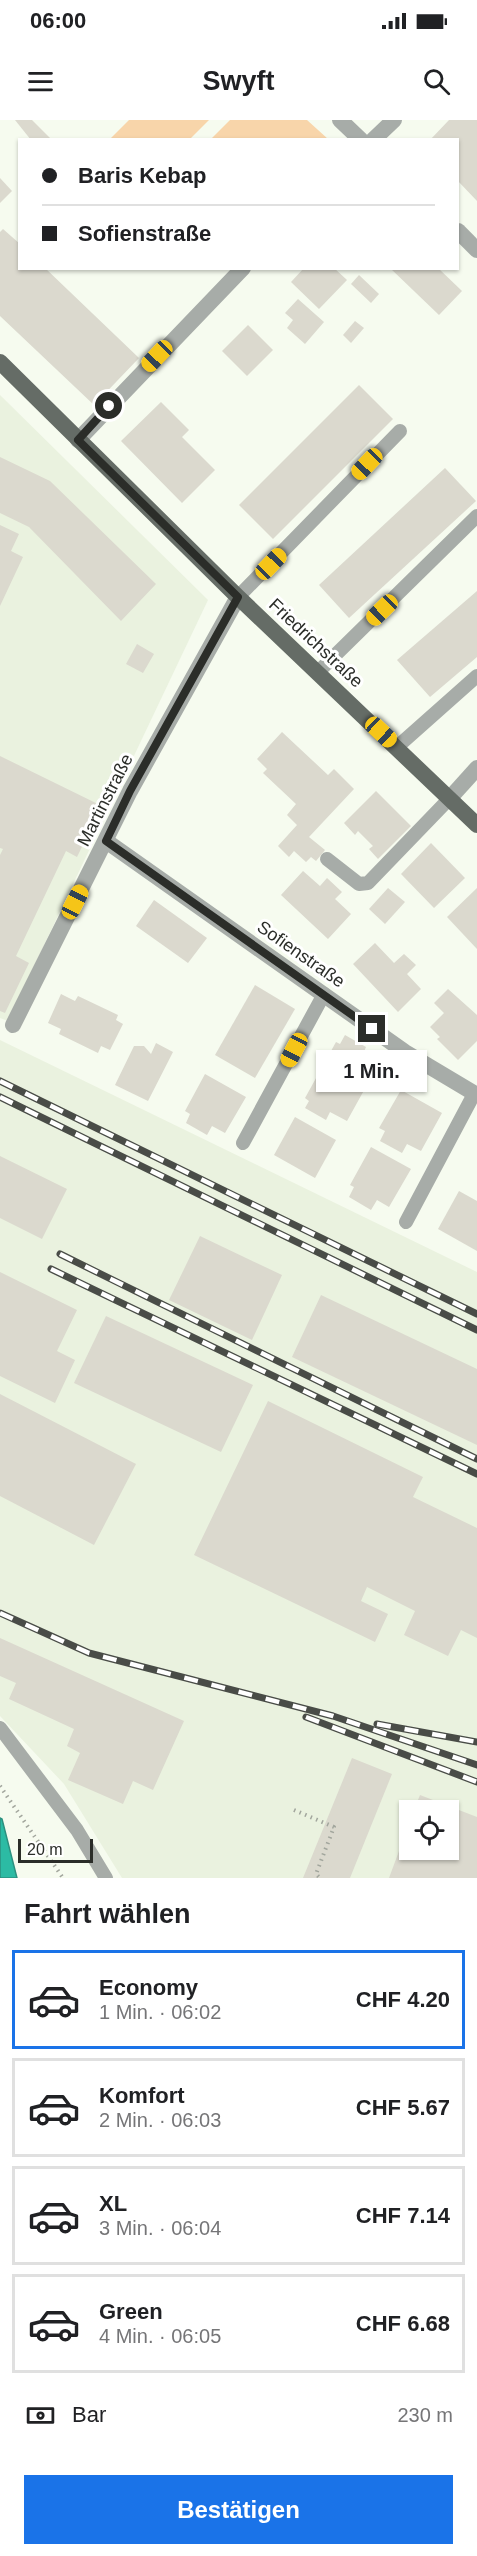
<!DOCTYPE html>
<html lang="de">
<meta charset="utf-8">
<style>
:root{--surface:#fff;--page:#f6f6f6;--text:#202124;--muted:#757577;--line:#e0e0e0;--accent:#1a73e8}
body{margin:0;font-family:Helvetica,sans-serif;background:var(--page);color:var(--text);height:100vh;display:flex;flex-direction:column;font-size:22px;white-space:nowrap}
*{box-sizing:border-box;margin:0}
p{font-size:20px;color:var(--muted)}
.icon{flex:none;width:33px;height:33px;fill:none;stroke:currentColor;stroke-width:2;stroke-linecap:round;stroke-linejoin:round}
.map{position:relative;height:1758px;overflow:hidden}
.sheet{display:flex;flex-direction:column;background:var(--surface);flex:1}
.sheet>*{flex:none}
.top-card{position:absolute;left:18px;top:18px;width:441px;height:132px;border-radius:0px;box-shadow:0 2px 4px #0004;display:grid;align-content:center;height:132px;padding:0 24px;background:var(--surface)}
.controls{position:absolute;left:399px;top:1680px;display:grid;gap:12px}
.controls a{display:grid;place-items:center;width:60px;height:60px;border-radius:0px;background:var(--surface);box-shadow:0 2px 4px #0004;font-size:30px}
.scale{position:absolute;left:18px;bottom:15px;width:75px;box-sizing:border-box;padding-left:6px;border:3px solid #2b2d29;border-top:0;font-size:16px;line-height:21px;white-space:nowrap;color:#2b2d29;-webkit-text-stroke:4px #fff;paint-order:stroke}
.end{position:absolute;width:27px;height:27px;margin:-14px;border:8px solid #2b2d29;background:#fff;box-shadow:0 0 0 3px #fff}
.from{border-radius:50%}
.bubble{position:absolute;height:42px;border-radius:0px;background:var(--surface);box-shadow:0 2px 4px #0004;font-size:20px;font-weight:600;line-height:42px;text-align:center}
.car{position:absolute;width:18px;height:36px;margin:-18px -9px;border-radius:8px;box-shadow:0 0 4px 2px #0007;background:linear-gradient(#f5c518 24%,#345 0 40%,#f5c518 0 76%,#345 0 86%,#f5c518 0)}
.top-card b{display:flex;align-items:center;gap:21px;height:57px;font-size:22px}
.top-card b+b{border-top:2px solid var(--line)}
.top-card i{width:15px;height:15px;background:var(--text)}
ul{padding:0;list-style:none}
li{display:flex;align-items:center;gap:18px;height:99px;margin:0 12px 9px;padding:0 12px;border:3px solid var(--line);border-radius:0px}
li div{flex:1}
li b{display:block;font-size:22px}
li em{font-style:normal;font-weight:600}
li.selected{border-color:var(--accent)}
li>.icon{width:54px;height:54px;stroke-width:1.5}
h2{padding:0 24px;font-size:27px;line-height:72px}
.pay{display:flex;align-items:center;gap:15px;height:66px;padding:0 24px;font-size:22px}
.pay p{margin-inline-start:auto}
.cta{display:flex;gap:12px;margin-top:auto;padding:12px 24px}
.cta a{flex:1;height:69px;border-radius:0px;background:var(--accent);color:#fff;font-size:24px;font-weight:600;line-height:69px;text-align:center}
.status{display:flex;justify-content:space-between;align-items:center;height:42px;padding:0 30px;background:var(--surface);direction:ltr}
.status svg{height:16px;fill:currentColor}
header{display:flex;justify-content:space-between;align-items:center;height:78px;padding:0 24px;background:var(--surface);font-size:27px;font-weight:600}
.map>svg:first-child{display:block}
</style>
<div class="status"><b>06:00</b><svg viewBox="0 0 49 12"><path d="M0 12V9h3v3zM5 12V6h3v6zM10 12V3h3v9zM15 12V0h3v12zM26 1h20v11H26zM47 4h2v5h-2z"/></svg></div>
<header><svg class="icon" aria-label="menu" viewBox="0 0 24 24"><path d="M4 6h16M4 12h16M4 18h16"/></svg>Swyft<svg class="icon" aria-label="search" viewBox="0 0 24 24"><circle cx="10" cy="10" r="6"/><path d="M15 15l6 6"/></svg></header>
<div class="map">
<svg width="477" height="1758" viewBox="0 0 477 1758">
<rect width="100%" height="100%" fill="#f6fbef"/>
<g fill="#eaf2df" fill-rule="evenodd">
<path d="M0,275L208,480L8,901L0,898Z"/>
<path d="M0,920L477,1152V1758H122L64,1664L0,1596ZM410,1690H448V1730H410Z"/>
</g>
<g fill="#f8d5aa">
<path d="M129,0H209L190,19H110Z"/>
<path d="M230,0H307L328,19H211Z"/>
</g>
<path fill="#2cbba4" stroke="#2c907f" stroke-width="1.5" d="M0,1698L2,1699L17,1758H0Z"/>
<g fill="#dbd9ce">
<path d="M15,0H32L50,18L31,20Z"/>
<path d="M449,0H477V81L458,61V20H430Z"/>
<path d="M0,58L12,71L0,83Z"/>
<path d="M3,109L20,124V148H45L139,238L94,285L0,196V112Z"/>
<path d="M304,148H334L347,160L319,189L291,162Z"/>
<path d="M390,148H438L462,171L439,195Z"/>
<path d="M359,155L379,174L371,183L351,164Z"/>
<path d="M298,179L324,202L305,224L287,208L293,200L285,193Z"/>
<path d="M355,201L364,208L351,223L343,215Z"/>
<path d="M248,205L273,230L247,256L222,231Z"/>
<path d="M359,265L393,299L273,419L239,385Z"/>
<path d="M161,282L189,310L182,317L215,350L182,383L121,321Z"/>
<path d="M0,337L50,361L156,464L121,501L29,407L0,393Z"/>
<path d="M445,348L476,381L349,498L319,465Z"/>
<path d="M0,405L19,414L11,431L23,437L0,486Z"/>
<path d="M477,471V537L430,577L397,540Z"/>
<path d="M137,524L154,534L143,553L126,544Z"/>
<path d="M282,612L328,655L334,649L354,669L309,717L325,730L316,741L311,737L306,742L294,731L289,737L278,726L297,705L287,695L296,684L263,653L267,649L257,639Z"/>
<path d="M0,636L102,686L77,737L66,731L16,836L29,843L5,893L0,891V735L3,729L0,728Z"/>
<path d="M376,671L411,706L378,739L369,729L373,726L358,711L355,715L344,703Z"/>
<path d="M431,723L465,758L434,788L401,754Z"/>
<path d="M303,751L320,766L327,758L342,772L335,779L351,794L328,819L281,775Z"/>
<path d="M388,768L405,782L385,804L369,789Z"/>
<path d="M477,768V829L447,797Z"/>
<path d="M154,780L207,818L188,843L136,806Z"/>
<path d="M375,823L394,843L404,834L416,845L407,854L421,869L398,892L353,844Z"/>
<path d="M255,865L295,889L255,958L215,935Z"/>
<path d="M448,869L477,895V921L458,940L437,919L440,917L430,907L444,893L434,883Z"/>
<path d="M61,874L75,881L78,876L118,895L116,900L123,904L110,930L101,926L98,933L59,914L61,909L48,903Z"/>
<path d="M345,915L366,927L362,936L378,945L347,1001L330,992L326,1000L305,988L309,981L305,978L336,922L340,924Z"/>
<path d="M156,923L173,932L148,981L115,965L134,926H144L151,934Z"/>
<path d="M205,954L246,977L225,1013L212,1006L207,1015L186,1003L190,994L185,991Z"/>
<path d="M401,970L442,993L421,1031L407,1024L402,1033L380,1021L385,1011L379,1008Z"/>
<path d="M295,997L336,1020L315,1058L274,1035Z"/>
<path d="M371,1027L411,1049L389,1087L377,1080L371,1090L349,1077L354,1067L350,1065Z"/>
<path d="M0,1036L67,1069L42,1119L0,1098Z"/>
<path d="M459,1071L477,1081V1131L438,1109Z"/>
<path d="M200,1116L282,1155L252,1220L169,1180Z"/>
<path d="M0,1152L77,1190L57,1231L75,1240L55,1283L0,1256Z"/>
<path d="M321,1175L477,1249V1325L292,1237Z"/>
<path d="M106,1196L253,1265L221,1332L74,1263Z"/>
<path d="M0,1274L136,1344L94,1425L0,1376Z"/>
<path d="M268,1281L423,1357L413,1377L477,1408V1518L461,1510L448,1536L404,1515L415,1491L367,1467L361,1481L388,1494L375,1522L194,1435Z"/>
<path d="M0,1518L184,1601L153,1670L133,1661L123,1684L68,1660L80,1633L67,1626L74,1609L9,1579L16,1563L0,1556Z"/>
<path d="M352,1638L392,1654L350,1758H303Z"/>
<path d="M420,1675L477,1697V1758H389L409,1704L410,1730H448V1690H414Z"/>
</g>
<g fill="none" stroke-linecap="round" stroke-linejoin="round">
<g stroke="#a2a69d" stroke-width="4" stroke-dasharray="1.5 4.5" stroke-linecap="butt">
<path d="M0,1666L63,1758"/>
<path d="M294,1690L334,1707L316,1754L320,1758"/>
</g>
<g stroke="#a7aca8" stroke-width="14">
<path d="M238,477L400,311"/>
<path d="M318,552L477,396"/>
<path d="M397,627L477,556"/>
<path d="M327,739L359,764L368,763L450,678"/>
<path d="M243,1023L324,874"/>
<path d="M406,1102L474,974"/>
<path d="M0,1608L77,1710L106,1758"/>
</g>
<g stroke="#a7aca8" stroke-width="16">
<path d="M340,0L361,20"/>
<path d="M373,20L394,0"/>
<path d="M458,111L477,130"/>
<path d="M78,320L243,148"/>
<path d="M106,721L405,932L477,975"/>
<path d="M13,905L130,671L238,477"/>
</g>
<path stroke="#a7aca8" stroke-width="16" d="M450,678L477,648"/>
<path stroke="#656c66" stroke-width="16" d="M0,242L238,477L477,705"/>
<g stroke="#494c47" stroke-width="7">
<g id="rail">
<path d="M0,961L477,1194"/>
<path d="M0,977L477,1210"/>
<path d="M60,1134L477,1339"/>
<path d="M51,1149L477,1354"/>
<path d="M0,1493L89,1533L333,1596L477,1645"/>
<path d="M306,1597L477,1662"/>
<path d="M377,1604L477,1622"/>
</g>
</g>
<use href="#rail" stroke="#fff" stroke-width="4.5" stroke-dasharray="14" stroke-linecap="butt"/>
</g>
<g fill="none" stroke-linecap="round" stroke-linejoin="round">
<path stroke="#2b2d29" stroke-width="8" d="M109,286L78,320L238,477L130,671L106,721L372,909"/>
</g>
<g text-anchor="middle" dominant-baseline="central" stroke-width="6" stroke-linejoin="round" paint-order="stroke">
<g font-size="18" fill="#2b2d29" stroke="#fff">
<text transform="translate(316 523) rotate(43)">Friedrichstraße</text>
<text transform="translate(105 680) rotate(-63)">Martinstraße</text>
<text transform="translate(301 834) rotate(35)">Sofienstraße</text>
</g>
</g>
</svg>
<div class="controls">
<a><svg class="icon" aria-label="locate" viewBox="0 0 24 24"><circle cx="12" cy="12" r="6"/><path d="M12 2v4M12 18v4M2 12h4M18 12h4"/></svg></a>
</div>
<div class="scale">20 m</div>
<i class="end from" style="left:109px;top:286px"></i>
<i class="end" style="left:372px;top:909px"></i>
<div class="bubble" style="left:316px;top:930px;width:111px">1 Min.</div>
<i class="car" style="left:157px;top:236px;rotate:224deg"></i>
<i class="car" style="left:367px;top:344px;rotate:224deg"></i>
<i class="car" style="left:271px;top:444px;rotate:44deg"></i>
<i class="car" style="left:382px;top:490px;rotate:226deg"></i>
<i class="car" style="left:381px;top:612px;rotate:133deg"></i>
<i class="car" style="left:75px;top:782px;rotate:27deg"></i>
<i class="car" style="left:294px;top:930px;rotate:208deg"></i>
<div class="top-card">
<b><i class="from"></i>Baris Kebap</b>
<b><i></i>Sofienstraße</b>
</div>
</div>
<section class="sheet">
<h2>Fahrt wählen</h2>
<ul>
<li class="selected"><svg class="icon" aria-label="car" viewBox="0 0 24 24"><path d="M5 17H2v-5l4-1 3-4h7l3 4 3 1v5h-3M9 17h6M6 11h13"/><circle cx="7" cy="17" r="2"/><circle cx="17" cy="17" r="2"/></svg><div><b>Economy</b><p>1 Min. · 06:02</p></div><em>CHF 4.20</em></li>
<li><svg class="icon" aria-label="car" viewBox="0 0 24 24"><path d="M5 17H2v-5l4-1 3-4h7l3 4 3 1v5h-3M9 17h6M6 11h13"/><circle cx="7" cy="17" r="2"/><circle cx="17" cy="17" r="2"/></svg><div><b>Komfort</b><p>2 Min. · 06:03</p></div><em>CHF 5.67</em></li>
<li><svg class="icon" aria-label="car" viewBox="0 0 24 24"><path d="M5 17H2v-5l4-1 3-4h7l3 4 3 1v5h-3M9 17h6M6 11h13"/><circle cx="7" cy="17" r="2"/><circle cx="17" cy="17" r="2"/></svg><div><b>XL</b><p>3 Min. · 06:04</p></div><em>CHF 7.14</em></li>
<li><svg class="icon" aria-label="car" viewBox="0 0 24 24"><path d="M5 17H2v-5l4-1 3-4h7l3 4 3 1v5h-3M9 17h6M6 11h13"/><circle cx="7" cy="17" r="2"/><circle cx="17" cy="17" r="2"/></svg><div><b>Green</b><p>4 Min. · 06:05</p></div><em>CHF 6.68</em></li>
</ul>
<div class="pay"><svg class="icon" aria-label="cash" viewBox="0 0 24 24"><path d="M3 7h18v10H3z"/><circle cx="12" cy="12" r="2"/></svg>Bar<p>230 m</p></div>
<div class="cta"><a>Bestätigen</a></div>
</section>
